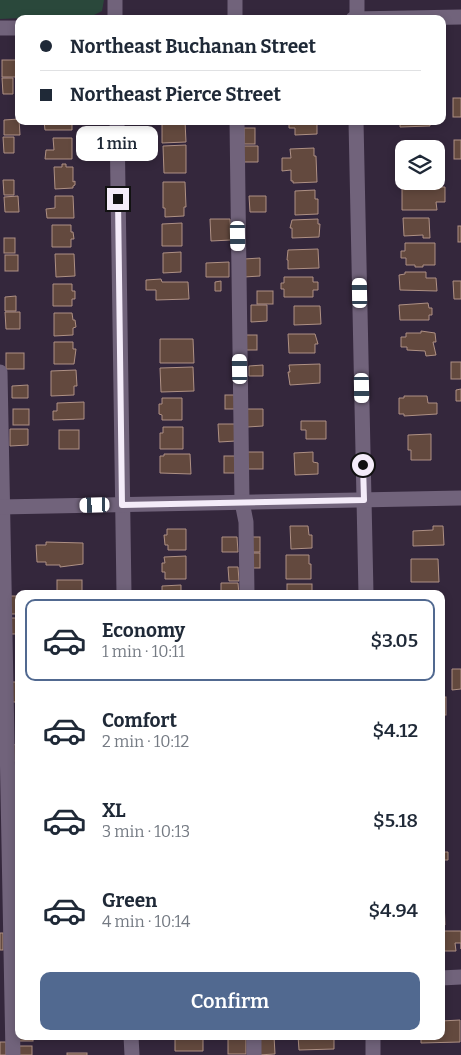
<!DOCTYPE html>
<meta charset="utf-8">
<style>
:root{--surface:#fff;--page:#f2f2f3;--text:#1f2937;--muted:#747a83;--line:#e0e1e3;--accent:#516990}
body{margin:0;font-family:Bitter,serif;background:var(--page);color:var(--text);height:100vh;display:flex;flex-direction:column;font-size:19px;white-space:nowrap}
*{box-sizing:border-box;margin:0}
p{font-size:16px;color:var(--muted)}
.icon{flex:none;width:28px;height:28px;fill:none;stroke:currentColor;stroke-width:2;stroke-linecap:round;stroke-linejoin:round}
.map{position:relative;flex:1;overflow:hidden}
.panel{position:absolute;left:15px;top:590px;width:430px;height:450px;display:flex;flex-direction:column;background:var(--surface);border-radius:10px;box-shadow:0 2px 8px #0003}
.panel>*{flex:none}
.guide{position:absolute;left:15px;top:15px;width:431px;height:110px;border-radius:10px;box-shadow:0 2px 8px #0003;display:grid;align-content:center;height:110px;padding:0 25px;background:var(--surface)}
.buttons{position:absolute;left:395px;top:140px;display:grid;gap:10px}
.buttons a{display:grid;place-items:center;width:50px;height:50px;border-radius:10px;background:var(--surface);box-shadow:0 2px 8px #0003;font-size:25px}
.end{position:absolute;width:22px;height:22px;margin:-11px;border:6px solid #f4ecf9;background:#111;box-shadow:0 0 0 2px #111}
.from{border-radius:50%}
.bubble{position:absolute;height:35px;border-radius:10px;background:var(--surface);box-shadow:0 2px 8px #0003;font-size:16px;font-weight:600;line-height:35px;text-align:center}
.car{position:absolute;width:15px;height:30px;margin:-15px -8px;border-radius:6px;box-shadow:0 0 4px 1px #0007;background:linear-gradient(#fff 24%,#345 0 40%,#fff 0 76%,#345 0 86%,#fff 0)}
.guide b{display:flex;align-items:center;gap:18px;height:48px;font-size:19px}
.guide b+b{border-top:1px solid var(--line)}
.guide i{width:12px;height:12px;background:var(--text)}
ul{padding:9px 0 0;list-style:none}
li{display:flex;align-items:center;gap:15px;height:82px;margin:0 10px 8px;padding:0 15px;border:2px solid transparent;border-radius:10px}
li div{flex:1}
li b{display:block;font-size:19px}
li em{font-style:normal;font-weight:600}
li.active{border-color:var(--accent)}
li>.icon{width:45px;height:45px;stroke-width:1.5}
.cta{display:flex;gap:10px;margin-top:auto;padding:10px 25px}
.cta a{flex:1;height:58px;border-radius:10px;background:var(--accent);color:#fff;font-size:20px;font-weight:600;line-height:58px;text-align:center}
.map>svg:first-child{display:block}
</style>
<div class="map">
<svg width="461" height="1055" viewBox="0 0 461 1055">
<rect width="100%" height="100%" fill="#34273c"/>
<path fill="#2a483b" d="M0,0H104L102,11L94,15L0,19Z"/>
<g fill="#63493e" stroke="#ae9084">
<rect x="2" y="60" width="17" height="17"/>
<path d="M2,78H13V94H3Z"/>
<rect x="453" y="98" width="8" height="19"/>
<path d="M19,119L20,135H4V120Z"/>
<path d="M44,121H72V130H45Z"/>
<path d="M162,121H185L186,142L162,143Z"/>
<path d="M289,121H317V134L295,135V128H289Z"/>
<path d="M400,121H430V126L400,127Z"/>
<rect x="244" y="128" width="11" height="16"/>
<path d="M3,137H14V153H4Z"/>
<path d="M53,138H72V159H45L46,150H54Z"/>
<rect x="454" y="140" width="7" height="19"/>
<path d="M186,145V173H164L163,146Z"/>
<path d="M243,146H258V162H244Z"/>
<path d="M314,148V156H316L317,182L293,183V181H291V170L282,171V158H291L290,149Z"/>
<path d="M62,164H66V167H73V182L75,181V185L73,186V188L55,189L54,167H62Z"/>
<path d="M3,180H14V195H4Z"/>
<path d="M163,182H185L186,207H184V216L165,217V208H163Z"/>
<path d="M402,187H445V202H436L437,210H402Z"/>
<path d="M315,190V199H318V214L295,215V191Z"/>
<path d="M18,196L19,212H5L4,197Z"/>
<path d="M55,196H73L74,218H47L46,209L55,208Z"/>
<path d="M249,196H266V212H250Z"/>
<path d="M403,218H429L430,238H423V235L404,236Z"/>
<path d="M210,219H230L231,240L211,241Z"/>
<path d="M318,219V224H320L319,237L292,238V228H290L292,220Z"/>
<path d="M182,223V246H162V224Z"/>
<path d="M52,225H71V232H73L74,239H71V247H52Z"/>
<rect x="458" y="226" width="3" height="16"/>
<rect x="4" y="238" width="11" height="15"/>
<path d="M405,243H435V265H423V267H415V265H406V258H401V251H405Z"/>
<path d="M318,249L319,268L288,269V260H287L288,250Z"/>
<path d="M181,252V272L163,273V253Z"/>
<path d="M55,254H74L75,276L56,277Z"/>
<rect x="5" y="255" width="13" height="16"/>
<path d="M260,258V276L244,277V259Z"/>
<path d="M229,262V277H206V263Z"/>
<path d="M405,272H426V278H436L437,291L400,290L399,275L405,274Z"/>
<path d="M284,277H313V282H318V290H313V297H284V289H281V283H284Z"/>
<path d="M161,279L162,282H188L189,299L156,300V290H146V280Z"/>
<path d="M221,281V291H215V282Z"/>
<path d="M453,281H461V299H454Z"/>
<path d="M53,284H72V291H75V299H72V306H53Z"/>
<rect x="257" y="291" width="16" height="13"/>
<path d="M16,296V311H5V297Z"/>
<path d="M428,303L429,308H432V315H429V320H400L399,305Z"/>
<path d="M251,305H267V321L251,322Z"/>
<path d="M294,306H320L321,324L294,325Z"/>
<path d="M5,312H20V329H6Z"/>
<path d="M54,313H72L73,320H75L76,327L73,328V335L54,336Z"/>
<path d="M421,331L435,333L436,342H433L436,355L426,356L425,351L407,350V347H401V337H406V333H421Z"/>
<path d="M288,334H315L318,344H315V353H289Z"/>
<rect x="245" y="335" width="12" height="15"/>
<path d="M160,339H193L194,363H160Z"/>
<path d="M54,342H73V349H76L74,364H54Z"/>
<rect x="6" y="353" width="18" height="16"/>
<rect x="451" y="362" width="10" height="17"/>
<path d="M320,364V383L290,385L288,372H290L289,365Z"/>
<path d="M263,365V376H249V366Z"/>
<path d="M193,367L194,391L161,392L160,368Z"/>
<path d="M76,370L77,386H74V395L51,396V371Z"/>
<path d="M28,385V398H12V386Z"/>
<path d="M461,389V401H456V390Z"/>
<rect x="225" y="395" width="11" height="14"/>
<path d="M404,396H427L428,403H437V414L404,416V414H399V398H404Z"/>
<path d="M162,398H182V420H162V415L159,414V404H162Z"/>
<path d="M84,402V419L53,420V411H57V403Z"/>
<rect x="13" y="409" width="16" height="16"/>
<path d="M247,409H263V426L247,427Z"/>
<path d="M301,421H326V439H306V430H301Z"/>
<path d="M218,424H236V441L219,442Z"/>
<path d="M163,427H183V449H160V433H163Z"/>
<path d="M10,429H28V445L10,446Z"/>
<rect x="59" y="430" width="20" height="19"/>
<path d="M431,434V460H411V450H408V435Z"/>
<rect x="247" y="452" width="16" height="17"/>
<path d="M313,452V462L318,463V474L295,475L294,453Z"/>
<path d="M164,454H190L191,474L160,473V456H164Z"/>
<rect x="224" y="456" width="11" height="17"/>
<path d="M290,526H308L309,535H312V548L291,549Z"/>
<path d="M433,526H443L444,545L413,546V531L433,530Z"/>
<path d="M167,529H186V550H168V545H165L164,535H167Z"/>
<path d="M222,537H237L238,552H222Z"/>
<rect x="249" y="537" width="11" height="15"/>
<path d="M46,542L83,543V564L60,567V565H46V562H37L36,545H46Z"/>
<rect x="249" y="553" width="11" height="15"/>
<path d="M286,555H309V564H311V579H286Z"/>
<path d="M186,556V579H165V572H162V563H165L164,557Z"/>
<path d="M411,559H438L439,582H411Z"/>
<path d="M228,567H238L239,581H229Z"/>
<rect x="57" y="580" width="25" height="14"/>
<path d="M221,583H238L239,594H221Z"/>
<rect x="287" y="584" width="25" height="10"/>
<path d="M181,585V594H162V586Z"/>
<path d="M437,591V594H412V592Z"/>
<rect x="8" y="596" width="11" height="18"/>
<path d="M9,618H19V634H10Z"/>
<path d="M452,669H461V689L452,690Z"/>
<rect x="11" y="682" width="8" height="20"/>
<rect x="441" y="697" width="5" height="18"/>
<path d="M19,744V761H13V745Z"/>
<path d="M441,843H443V852H448V860H443V865H441Z"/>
<path d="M441,900H444L445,925H441Z"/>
<path d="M441,931H461V949V943H455L456,951H441Z"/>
<rect x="0" y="933" width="3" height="17"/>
<path d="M460,1020V1042L421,1043V1036H441V1021Z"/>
<rect x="19" y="1036" width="14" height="5"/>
<path d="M175,1036H193V1038H203V1051H175Z"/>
<rect x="228" y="1036" width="18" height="18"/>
<path d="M257,1036H274L275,1054L258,1055Z"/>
<path d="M298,1036H334V1049L299,1050Z"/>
<rect x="0" y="1042" width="6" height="13"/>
<rect x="17" y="1046" width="15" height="9"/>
<rect x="67" y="1053" width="20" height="2"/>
</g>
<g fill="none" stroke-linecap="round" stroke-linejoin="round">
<g stroke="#71637b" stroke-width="15">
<path d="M115,0V19"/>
<path d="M235,0V19"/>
<path d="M353,19L461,17"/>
<path d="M357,19V0"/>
<path d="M0,28H19"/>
<path d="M117,121L124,594"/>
<path d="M237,121L242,502L246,522L247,594"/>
<path d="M356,121L366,594"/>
<path d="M0,372L13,1055"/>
<path d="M0,507L461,498"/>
<path d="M441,978L461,977"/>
<path d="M131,1036L132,1055"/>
<path d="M254,1036V1055"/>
<path d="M373,1036V1055"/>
</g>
</g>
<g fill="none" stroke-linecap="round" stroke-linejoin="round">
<path stroke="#f4ecf9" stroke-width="6" d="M118,199L122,505L364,500L363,465"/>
</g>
</svg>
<div class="buttons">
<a><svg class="icon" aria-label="layers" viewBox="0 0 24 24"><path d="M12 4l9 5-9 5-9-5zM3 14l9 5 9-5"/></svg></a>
</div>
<i class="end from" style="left:363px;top:465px"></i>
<i class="end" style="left:118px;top:199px"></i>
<div class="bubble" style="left:76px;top:126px;width:82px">1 min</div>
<i class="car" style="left:238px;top:236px;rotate:179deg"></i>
<i class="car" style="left:360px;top:293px;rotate:359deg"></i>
<i class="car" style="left:240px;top:369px;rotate:359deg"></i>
<i class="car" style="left:362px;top:388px;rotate:179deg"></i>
<i class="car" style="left:95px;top:505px;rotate:268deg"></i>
<div class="guide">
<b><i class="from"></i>Northeast Buchanan Street</b>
<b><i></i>Northeast Pierce Street</b>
</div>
<section class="panel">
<ul>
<li class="active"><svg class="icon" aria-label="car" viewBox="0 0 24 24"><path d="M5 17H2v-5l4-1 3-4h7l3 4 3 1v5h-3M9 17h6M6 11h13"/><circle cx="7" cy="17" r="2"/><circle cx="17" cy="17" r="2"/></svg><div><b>Economy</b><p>1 min · 10:11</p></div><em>$3.05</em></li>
<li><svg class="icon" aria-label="car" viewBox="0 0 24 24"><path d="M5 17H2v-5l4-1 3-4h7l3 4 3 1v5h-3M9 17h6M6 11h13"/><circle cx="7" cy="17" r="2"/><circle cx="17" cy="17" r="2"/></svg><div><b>Comfort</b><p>2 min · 10:12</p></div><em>$4.12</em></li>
<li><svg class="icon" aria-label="car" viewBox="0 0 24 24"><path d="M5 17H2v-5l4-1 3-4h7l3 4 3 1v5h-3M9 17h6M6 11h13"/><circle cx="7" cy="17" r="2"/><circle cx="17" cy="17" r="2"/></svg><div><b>XL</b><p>3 min · 10:13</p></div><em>$5.18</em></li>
<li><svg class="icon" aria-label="car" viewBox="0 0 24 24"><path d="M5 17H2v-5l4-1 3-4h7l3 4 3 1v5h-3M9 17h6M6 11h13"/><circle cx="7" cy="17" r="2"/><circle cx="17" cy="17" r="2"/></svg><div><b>Green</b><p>4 min · 10:14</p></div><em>$4.94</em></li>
</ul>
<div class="cta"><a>Confirm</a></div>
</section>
</div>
